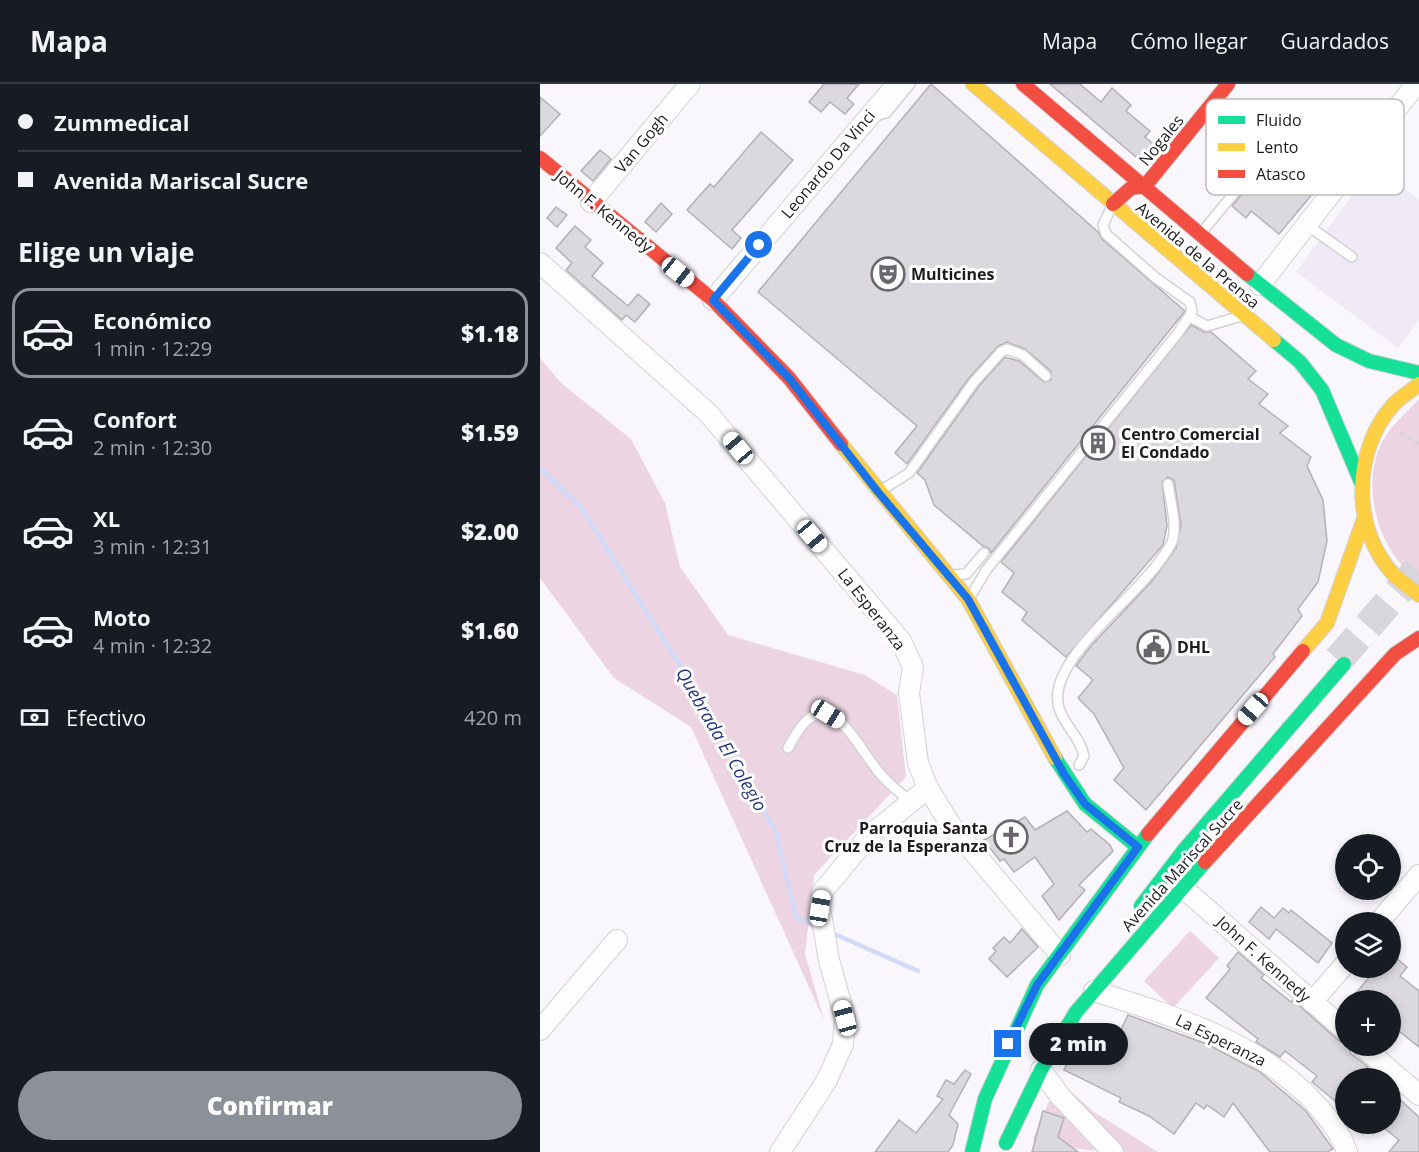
<!DOCTYPE html>
<html lang="es">
<meta charset="utf-8">
<style>
:root{--surface:#171b24;--page:#20242c;--text:#f1f3f6;--muted:#9ea1a6;--line:#363941;--accent:#8c9099}
body{margin:0;font-family:"Open Sans",sans-serif;background:var(--page);color:var(--text);height:100vh;display:flex;flex-direction:column;font-size:22px;white-space:nowrap}
*{box-sizing:border-box;margin:0}
p{font-size:20px;color:var(--muted)}
.icon{flex:none;width:33px;height:33px;fill:none;stroke:currentColor;stroke-width:2;stroke-linecap:round;stroke-linejoin:round}
.map{position:relative;flex:1;overflow:hidden}
.details{display:flex;flex-direction:column;background:var(--surface);width:540px}
.details>*{flex:none}
.hud{display:grid;align-content:center;height:132px;padding:0 18px;background:var(--surface)}
.buttons{position:absolute;left:795px;top:750px;display:grid;gap:12px}
.buttons a{display:grid;place-items:center;width:66px;height:66px;border-radius:50%;background:var(--surface);box-shadow:0 3px 9px #0003;font-size:30px}
.end{position:absolute;width:27px;height:27px;margin:-14px;border:8px solid #1a73e8;background:#fff;box-shadow:0 0 0 3px #fff}
.from{border-radius:50%}
.bubble{position:absolute;height:42px;border-radius:21px;background:var(--surface);box-shadow:0 3px 9px #0003;font-size:20px;font-weight:800;line-height:42px;text-align:center}
.car{position:absolute;width:18px;height:36px;margin:-18px -9px;border-radius:8px;box-shadow:0 0 4px 2px #0007;background:linear-gradient(#fff 24%,#345 0 40%,#fff 0 76%,#345 0 86%,#fff 0)}
.hud b{display:flex;align-items:center;gap:21px;height:57px;font-size:22px}
.hud b+b{border-top:2px solid var(--line)}
.hud i{width:15px;height:15px;background:var(--text)}
ul{padding:0;list-style:none}
li{display:flex;align-items:center;gap:18px;height:90px;margin:0 12px 9px;padding:0 6px;border:3px solid transparent;border-radius:18px}
li div{flex:1}
li b{display:block;font-size:22px}
li em{font-style:normal;font-weight:800}
li.active{border-color:var(--accent)}
li>.icon{width:54px;height:54px;stroke-width:1.5}
h2{padding:0 18px;font-size:27px;line-height:72px}
.pay{display:flex;align-items:center;gap:15px;height:66px;padding:0 18px;font-size:22px}
.pay p{margin-inline-start:auto}
.action{display:flex;gap:12px;margin-top:auto;padding:12px 18px}
.action a{flex:1;height:69px;border-radius:36px;background:var(--accent);color:#fff;font-size:24px;font-weight:800;line-height:69px;text-align:center}
header{display:flex;align-items:center;gap:36px;box-sizing:border-box;height:84px;padding:0 30px;background:var(--surface);border-bottom:2px solid var(--line)}
header strong{font-size:28px}
nav{display:flex;gap:33px;margin-inline-start:auto;font-size:21px}
main{display:flex;flex:1;min-height:0}
.map>svg:first-child{display:block}
</style>
<header>
<strong>Mapa</strong>
<nav><a>Mapa</a><a>Cómo llegar</a><a>Guardados</a></nav>
</header>
<main>
<section class="details">
<div class="hud">
<b><i class="from"></i>Zummedical</b>
<b><i></i>Avenida Mariscal Sucre</b>
</div>
<h2>Elige un viaje</h2>
<ul>
<li class="active"><svg class="icon" aria-label="car" viewBox="0 0 24 24"><path d="M5 17H2v-5l4-1 3-4h7l3 4 3 1v5h-3M9 17h6M6 11h13"/><circle cx="7" cy="17" r="2"/><circle cx="17" cy="17" r="2"/></svg><div><b>Económico</b><p>1 min · 12:29</p></div><em>$1.18</em></li>
<li><svg class="icon" aria-label="car" viewBox="0 0 24 24"><path d="M5 17H2v-5l4-1 3-4h7l3 4 3 1v5h-3M9 17h6M6 11h13"/><circle cx="7" cy="17" r="2"/><circle cx="17" cy="17" r="2"/></svg><div><b>Confort</b><p>2 min · 12:30</p></div><em>$1.59</em></li>
<li><svg class="icon" aria-label="car" viewBox="0 0 24 24"><path d="M5 17H2v-5l4-1 3-4h7l3 4 3 1v5h-3M9 17h6M6 11h13"/><circle cx="7" cy="17" r="2"/><circle cx="17" cy="17" r="2"/></svg><div><b>XL</b><p>3 min · 12:31</p></div><em>$2.00</em></li>
<li><svg class="icon" aria-label="car" viewBox="0 0 24 24"><path d="M5 17H2v-5l4-1 3-4h7l3 4 3 1v5h-3M9 17h6M6 11h13"/><circle cx="7" cy="17" r="2"/><circle cx="17" cy="17" r="2"/></svg><div><b>Moto</b><p>4 min · 12:32</p></div><em>$1.60</em></li>
</ul>
<div class="pay"><svg class="icon" aria-label="cash" viewBox="0 0 24 24"><path d="M3 7h18v10H3z"/><circle cx="12" cy="12" r="2"/></svg>Efectivo<p>420 m</p></div>
<div class="action"><a>Confirmar</a></div>
</section>
<div class="map">
<svg width="879" height="1068" viewBox="0 0 879 1068">
<rect width="100%" height="100%" fill="#f9f6fc"/>
<path fill="#f0e9f6" d="M834,82L879,116V236L858,264L756,188Z"/>
<g fill="#edd4e2">
<path d="M0,274L21,299L91,355L125,419L140,483L188,551L325,591L357,611L366,693L274,791L265,870L284,936L151,643L74,594L0,494Z"/>
<path d="M879,315V496C836,468 817,393 847,350C856,337 869,326 879,315Z"/>
<path d="M650,847L679,874L633,924L604,897Z"/>
<path d="M521,999L554,1028L618,1068C574,1068 534,1068 493,1055L510,1015Z"/>
</g>
<g fill="none" stroke-linecap="round" stroke-linejoin="round">
<g stroke="#d1daf6" stroke-width="4.5">
<path d="M0,384L41,423L151,599L236,748L256,833L276,842"/>
<path d="M290,848L378,887"/>
</g>
</g>
<g fill="#dcd9de" stroke="#b4b1b5" stroke-width="1.5">
<path d="M284,0H319L307,14L314,20L305,30L290,18L281,28L269,18Z"/>
<path d="M391,0L558,148L562,155L645,227L451,469L449,464L443,462L394,421L385,396L377,389L439,302L465,273L479,277L504,298L511,296V287L485,265L467,258L458,262L429,294L367,380L355,369L377,342L218,208Z"/>
<path d="M510,0H540L561,18L572,4L591,21L586,27L610,47L605,53L617,63L603,79Z"/>
<path d="M0,13L20,30L0,52Z"/>
<path d="M221,48L253,76L192,146L201,154L192,165L147,126L170,100L174,103Z"/>
<path d="M60,66L71,75L53,97L41,87Z"/>
<path d="M741,70L779,102L739,150L711,127L706,134L692,122L712,98L716,101Z"/>
<path d="M121,119L132,130L116,148L105,138Z"/>
<path d="M16,123L27,131L17,143L7,134Z"/>
<path d="M35,142L51,156L45,163L63,179L52,192L88,222L98,210L110,220L95,238L86,231L82,236L26,186L32,179L16,164Z"/>
<path d="M651,241L664,248H671L716,287L708,295L728,310L719,320L748,342L740,349L771,373L767,382L783,416L787,457L778,498L758,525L762,532L733,570L735,573L606,726L574,696L584,684L554,630L538,614L553,596L536,582L551,562L613,496L636,464L641,441L634,396L628,393L622,398L627,442L623,461L526,573L482,536L487,528L462,508L474,489L461,478Z"/>
<path d="M527,727L547,748L551,745L570,761L573,767L539,801L545,806L519,836L502,812L514,800L495,773L474,788L464,775L460,777L444,756L485,733L495,746Z"/>
<path d="M721,823L734,834L743,824L749,829L751,826L792,859L778,879L736,845L729,855L709,838Z"/>
<path d="M482,845L498,863L467,893L449,875L456,867L453,864L464,853L470,859Z"/>
<path d="M698,868L724,891L721,894L751,918L753,916L798,956L810,962V969L828,983L819,994H806V1026L772,998L777,992L745,967L740,973L716,958L718,955L666,914L690,885L687,882Z"/>
<path d="M850,869L867,883L860,892L879,907V963L850,940V916H810L837,884H850Z"/>
<path d="M588,931L667,960L720,988L766,1027L793,1065L787,1068H730L693,1019L684,1033L667,1021L664,1025L656,1019L634,1050L609,1032L579,1018L581,1014L524,986L534,964L565,979Z"/>
<path d="M425,986L431,990L409,1031L418,1040L413,1061L408,1068H335L359,1036L376,1049L403,1015L397,1012L406,996L414,1000Z"/>
<path d="M856,1012L879,1033V1068H849L859,1056L839,1040H850V1019Z"/>
<path d="M503,1027L524,1034L518,1053L538,1068H492Z"/>
</g>
<g fill="none" stroke-linecap="round" stroke-linejoin="round">
<path stroke="#d8d5db" stroke-width="30" stroke-dasharray="30 15" stroke-linecap="butt" d="M798,576L879,484"/>
<g stroke="#d3d1d5" stroke-width="12">
<g id="lane">
<path d="M332,33L346,29L370,0"/>
<path d="M767,141L812,173"/>
<path d="M662,148L714,85"/>
<path d="M650,233L667,242L698,233"/>
<path d="M340,407L369,389L434,298L461,268L467,265L483,271L506,292"/>
<path d="M413,491L426,490L444,469"/>
<path d="M430,513L447,485L638,249L652,228L650,218L616,194L566,150L563,141L572,122"/>
<path d="M248,664C256,650 268,625 288,630C306,634 329,679 343,693C351,702 362,710 371,718"/>
<path d="M539,681L544,672C540,649 513,634 518,607C525,565 593,514 619,478C623,472 631,463 633,455C637,439 630,416 628,400"/>
</g>
</g>
<g stroke="#d3d1d5" stroke-width="22">
<g id="street">
<path d="M51,118L150,0"/>
<path d="M0,179L168,329L361,557L373,583L369,609L378,679L388,704L410,740L520,871"/>
<path d="M720,201L876,0"/>
<path d="M173,216L357,0"/>
<path d="M642,803L806,947"/>
<path d="M839,838L879,791"/>
<path d="M554,907C633,932 716,956 775,1019C788,1034 801,1049 807,1068"/>
<path d="M772,918L806,879"/>
<path d="M0,946L77,856"/>
<path d="M822,962L879,1011"/>
<path d="M501,986L520,1012L573,1068"/>
<path d="M240,1068L287,996L303,960L305,934L289,876L280,824L282,808L329,752L388,704"/>
</g>
</g>
<g stroke="#d3d1d5" stroke-width="16">
<g id="fast">
<path d="M707,190L796,261L829,277L879,289"/>
<path d="M734,256L760,278L782,306L821,398"/>
<path d="M515,674L545,720L598,763"/>
<path d="M601,822L644,766L804,580"/>
<path d="M466,1059L501,986L536,928L665,778"/>
<path d="M432,1068L445,1015L497,901L608,750"/>
</g>
</g>
<g stroke="#d3d1d5" stroke-width="16">
<g id="slow">
<path d="M433,0L734,256"/>
<path d="M879,300C871,307 861,313 854,320C812,366 811,445 854,491C861,498 871,504 879,511"/>
<path d="M301,360L428,515L515,674"/>
<path d="M763,567L787,539L824,435"/>
</g>
</g>
<g stroke="#d3d1d5" stroke-width="16">
<g id="jam">
<path d="M483,0L707,190"/>
<path d="M0,74L173,216L249,294L301,360"/>
<path d="M573,120L591,104L605,102L688,0"/>
<path d="M608,750L763,567"/>
<path d="M665,778L855,570L879,554"/>
</g>
</g>
<path stroke="#d3d2d3" stroke-width="3" stroke-dasharray="4.5 4.5" stroke-linecap="butt" d="M860,348L879,360"/>
<use href="#lane" stroke="#fefeff" stroke-width="9"/>
<use href="#street" stroke="#fefeff" stroke-width="20"/>
<use href="#fast" stroke="#16e098" stroke-width="14"/>
<use href="#slow" stroke="#ffcf43" stroke-width="14"/>
<use href="#jam" stroke="#f24e42" stroke-width="14"/>
</g>
<g fill="none" stroke-linecap="round" stroke-linejoin="round">
<path stroke="#1a73e8" stroke-width="8" d="M219,161L173,216L249,294L338,408L428,515L524,690L545,720L598,763L497,901L468,960"/>
</g>
<defs>
<g id="theatre-ring" transform="scale(1.725)"><circle r="9.5" fill="#fff" stroke="#69676c" stroke-width="1.5"/><path d="M-5-5.5Q0-4 5-5.5V0Q5 5 0 6Q-5 5-5 0ZM-3.3-2.5H-1v1.5H-3.3ZM1-2.5H3.3v1.5H1ZM-2.8 1Q0 5.5 2.8 1Z" fill="#69676c"/></g>
<g id="building-ring" transform="scale(1.725)"><circle r="9.5" fill="#fff" stroke="#69676c" stroke-width="1.5"/><path d="M-4-6H4V6H1V3H-1V6H-4ZM-2.5-4.3h1.7v1.8h-1.7ZM.8-4.3h1.7v1.8H.8ZM-2.5-1h1.7V.8h-1.7ZM.8-1h1.7V.8H.8Z" fill="#69676c"/></g>
<g id="civic-ring" transform="scale(1.725)"><circle r="9.5" fill="#fff" stroke="#69676c" stroke-width="1.5"/><path d="M-.6-6.5H3V-4.5H.6V-3L4-1V1h2V6H-6V1h2V-1L-.6-3ZM-1.2 2.5V6h2.4V2.5Z" fill="#69676c"/></g>
<g id="church-ring" transform="scale(1.725)"><circle r="9.5" fill="#fff" stroke="#69676c" stroke-width="1.5"/><path d="M-1.2-6h2.4v3.5h3.3v2.4h-3.3V6h-2.4V-.1h-3.3v-2.4h3.3Z" fill="#69676c"/></g>
</defs>
<g fill-rule="evenodd">
<use href="#theatre-ring" x="348" y="190"/>
<use href="#building-ring" x="558" y="359"/>
<use href="#civic-ring" x="614" y="563"/>
<use href="#church-ring" x="471" y="753"/>
</g>
<g text-anchor="middle" dominant-baseline="central" stroke-width="6" stroke-linejoin="round" paint-order="stroke">
<g font-size="16" fill="#1c1a1e" stroke="#fff">
<text transform="translate(621 56) rotate(-51)">Nogales</text>
<text transform="translate(101 59) rotate(-50)">Van Gogh</text>
<text transform="translate(288 80) rotate(-50)">Leonardo Da Vinci</text>
<text transform="translate(64 127) rotate(39)">John F. Kennedy</text>
<text transform="translate(658 171) rotate(40)">Avenida de la Prensa</text>
<text transform="translate(332 525) rotate(52)">La Esperanza</text>
<text transform="translate(642 781) rotate(-48)">Avenida Mariscal Sucre</text>
<text transform="translate(724 875) rotate(42)">John F. Kennedy</text>
<text transform="translate(681 956) rotate(26)">La Esperanza</text>
</g>
<g font-size="16" font-weight="bold" fill="#1c1a1e" stroke="#fff" text-anchor="start">
<text x="371" y="190">Multicines</text>
<text x="581" y="350">Centro Comercial<tspan x="581" dy="18">El Condado</tspan></text>
<text x="637" y="563">DHL</text>
<text x="448" y="744" text-anchor="end">Parroquia Santa<tspan x="448" dy="18">Cruz de la Esperanza</tspan></text>
</g>
<g font-size="18" font-style="italic" fill="#24367c" stroke="#fff">
<text transform="translate(182 655) rotate(60)">Quebrada El Colegio</text>
</g>
</g>
<rect x="666" y="15" width="198" height="96" rx="9" fill="#fff" stroke="#bbbabc" stroke-width="1.5"/>
<rect x="678" y="32" width="27" height="8" fill="#16e098"/>
<rect x="678" y="59" width="27" height="8" fill="#ffcf43"/>
<rect x="678" y="86" width="27" height="8" fill="#f24e42"/>
<g font-size="16" fill="#1c1a1e">
<text x="716" y="42">Fluido</text>
<text x="716" y="69">Lento</text>
<text x="716" y="96">Atasco</text>
</g>
</svg>
<div class="buttons">
<a><svg class="icon" aria-label="locate" viewBox="0 0 24 24"><circle cx="12" cy="12" r="6"/><path d="M12 2v4M12 18v4M2 12h4M18 12h4"/></svg></a>
<a><svg class="icon" aria-label="layers" viewBox="0 0 24 24"><path d="M12 4l9 5-9 5-9-5zM3 14l9 5 9-5"/></svg></a>
<a>+</a>
<a>−</a>
</div>
<i class="end from" style="left:219px;top:161px"></i>
<i class="end" style="left:468px;top:960px"></i>
<div class="bubble" style="left:489px;top:939px;width:99px">2 min</div>
<i class="car" style="left:138px;top:188px;rotate:129deg"></i>
<i class="car" style="left:198px;top:364px;rotate:320deg"></i>
<i class="car" style="left:272px;top:452px;rotate:140deg"></i>
<i class="car" style="left:713px;top:625px;rotate:221deg"></i>
<i class="car" style="left:288px;top:630px;rotate:122deg"></i>
<i class="car" style="left:280px;top:824px;rotate:9deg"></i>
<i class="car" style="left:305px;top:934px;rotate:345deg"></i>
</div>
</main>
